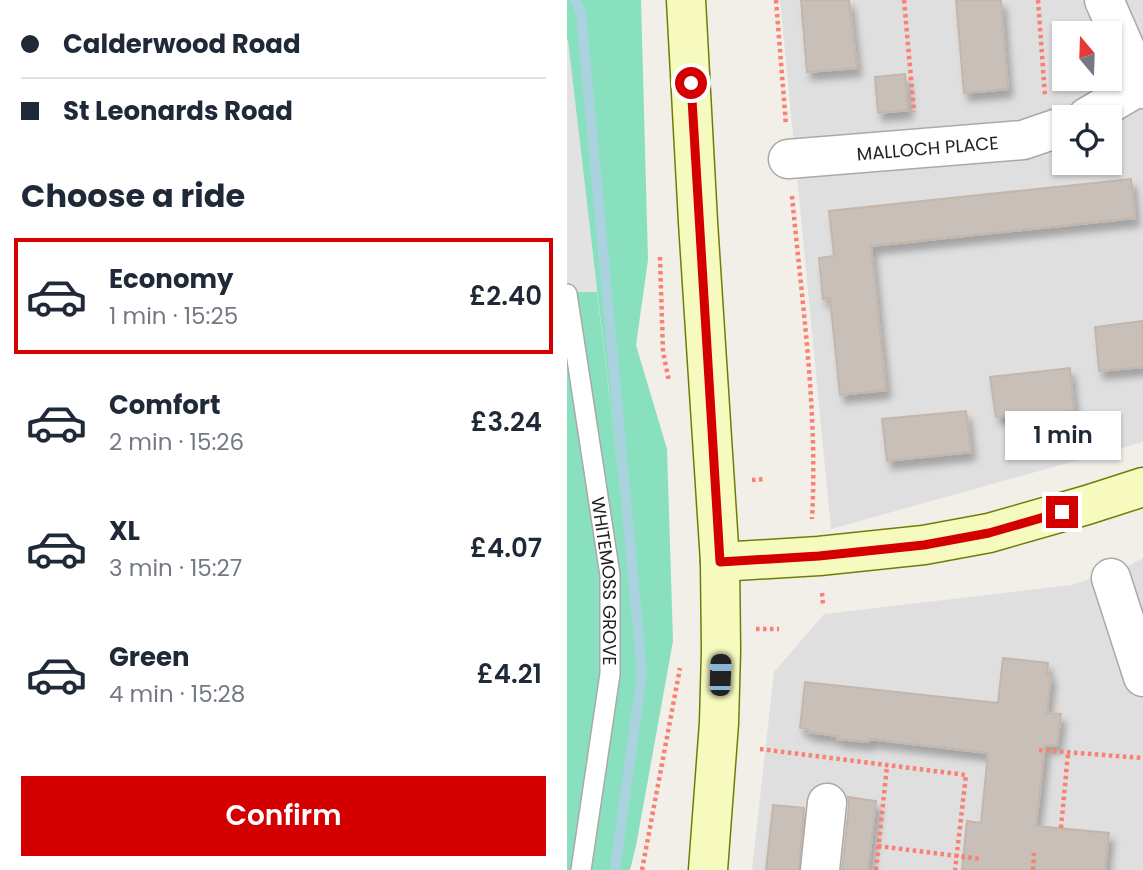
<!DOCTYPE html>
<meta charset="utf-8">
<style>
:root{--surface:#fff;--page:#f2f2f3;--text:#1f2937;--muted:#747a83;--line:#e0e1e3;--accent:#d40000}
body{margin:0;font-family:Poppins,sans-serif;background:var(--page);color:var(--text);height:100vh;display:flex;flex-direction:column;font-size:26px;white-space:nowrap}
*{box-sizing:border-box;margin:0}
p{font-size:23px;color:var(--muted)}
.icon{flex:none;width:38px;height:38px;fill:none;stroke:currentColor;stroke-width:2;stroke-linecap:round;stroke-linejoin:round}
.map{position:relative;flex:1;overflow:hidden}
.drawer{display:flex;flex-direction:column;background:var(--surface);width:567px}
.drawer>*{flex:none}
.banner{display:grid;align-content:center;height:154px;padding:0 21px;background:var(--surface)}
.needle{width:46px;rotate:341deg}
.fabs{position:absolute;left:485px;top:21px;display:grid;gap:14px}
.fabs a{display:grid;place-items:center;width:70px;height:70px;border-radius:0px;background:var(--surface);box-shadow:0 2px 5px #0004;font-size:35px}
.end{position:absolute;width:32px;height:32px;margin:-16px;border:9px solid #d40000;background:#fff;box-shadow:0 0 0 4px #fff}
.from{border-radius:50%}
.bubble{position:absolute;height:49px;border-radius:0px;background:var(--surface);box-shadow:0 2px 5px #0004;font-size:23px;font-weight:600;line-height:49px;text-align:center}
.car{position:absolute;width:21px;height:42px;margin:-21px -10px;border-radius:9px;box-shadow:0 0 5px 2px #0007;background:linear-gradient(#222 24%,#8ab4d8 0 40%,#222 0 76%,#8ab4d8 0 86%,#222 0)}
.banner b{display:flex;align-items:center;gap:24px;height:66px;font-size:26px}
.banner b+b{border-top:2px solid var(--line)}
.banner i{width:18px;height:18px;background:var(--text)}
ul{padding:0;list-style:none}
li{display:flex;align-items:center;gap:21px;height:116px;margin:0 14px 10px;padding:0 7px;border:4px solid transparent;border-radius:0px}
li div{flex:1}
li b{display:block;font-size:26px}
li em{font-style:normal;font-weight:600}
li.on{border-color:var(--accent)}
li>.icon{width:63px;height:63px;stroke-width:1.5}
h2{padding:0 21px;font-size:32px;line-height:84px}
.action{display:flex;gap:14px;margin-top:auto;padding:14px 21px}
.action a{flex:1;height:80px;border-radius:0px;background:var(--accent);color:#fff;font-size:28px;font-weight:600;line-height:80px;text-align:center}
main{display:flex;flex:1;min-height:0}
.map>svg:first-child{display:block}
</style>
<main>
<section class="drawer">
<div class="banner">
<b><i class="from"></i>Calderwood Road</b>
<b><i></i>St Leonards Road</b>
</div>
<h2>Choose a ride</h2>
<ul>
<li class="on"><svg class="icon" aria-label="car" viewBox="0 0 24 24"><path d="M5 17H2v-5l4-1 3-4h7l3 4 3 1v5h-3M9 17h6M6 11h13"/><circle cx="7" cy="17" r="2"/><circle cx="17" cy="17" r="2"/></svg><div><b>Economy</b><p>1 min · 15:25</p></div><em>£2.40</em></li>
<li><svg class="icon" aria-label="car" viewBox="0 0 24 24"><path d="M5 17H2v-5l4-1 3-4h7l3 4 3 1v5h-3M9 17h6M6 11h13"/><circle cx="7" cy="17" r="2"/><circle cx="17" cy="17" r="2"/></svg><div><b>Comfort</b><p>2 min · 15:26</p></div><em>£3.24</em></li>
<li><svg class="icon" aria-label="car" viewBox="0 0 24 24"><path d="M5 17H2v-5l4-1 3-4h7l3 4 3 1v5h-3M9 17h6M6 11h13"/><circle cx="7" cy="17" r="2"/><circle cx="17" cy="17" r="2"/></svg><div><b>XL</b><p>3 min · 15:27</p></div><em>£4.07</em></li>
<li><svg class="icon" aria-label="car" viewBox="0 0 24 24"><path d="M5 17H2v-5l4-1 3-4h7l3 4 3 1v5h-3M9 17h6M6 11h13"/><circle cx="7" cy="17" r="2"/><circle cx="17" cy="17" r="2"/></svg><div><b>Green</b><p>4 min · 15:28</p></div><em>£4.21</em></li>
</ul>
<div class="action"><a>Confirm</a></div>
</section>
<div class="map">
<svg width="576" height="870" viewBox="0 0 576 870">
<defs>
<filter id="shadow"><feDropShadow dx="4.5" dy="8" stdDeviation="3.5" flood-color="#0004"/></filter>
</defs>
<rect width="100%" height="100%" fill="#f2efe9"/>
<g fill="#e0dfdf" fill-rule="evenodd">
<path d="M213,0H576V442L264,529ZM497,33H542V79H497ZM497,117H542V163H497Z"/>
<path d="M576,558V870H185L207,672L257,614L504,585L558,568Z"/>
</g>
<path fill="#88e0be" d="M0,0H74L81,260L69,345L100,449L106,641L69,846L63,870H0Z"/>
<path fill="#e2e2e2" d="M0,40H1L75,673L30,292H0Z"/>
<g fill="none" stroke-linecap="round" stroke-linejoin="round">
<path stroke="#aad3df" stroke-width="10" d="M8,0L14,13L75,673L48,870"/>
</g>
<g fill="#c7bfb8" stroke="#c4b6ab" stroke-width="2" filter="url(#shadow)">
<path d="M234,0H282L290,68L240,72Z"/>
<path d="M389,0H434L441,89L397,93Z"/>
<path d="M338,74L341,110L311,113L308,77Z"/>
<path d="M564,179L568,218L304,246L319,390L273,395L263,298L256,299L252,258L267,256L262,211Z"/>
<path d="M576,321V367L532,371L528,327Z"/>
<path d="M503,368L507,411L429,417L423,377Z"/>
<path d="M399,411L404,452L320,461L315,419Z"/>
<path d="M436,658L481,663L480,674H484L480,713L494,714L490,746L478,745L469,826L542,833L538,870H395L400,821L414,823L421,753L302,739V742L270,739L271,736L241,732V729L233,728L238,682L431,703Z"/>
<path d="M281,797L309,801L301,870H275L282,805Z"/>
<path d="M206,805L237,808L232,870H199Z"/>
</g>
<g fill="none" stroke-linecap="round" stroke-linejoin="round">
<g stroke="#a9a9a9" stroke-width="22">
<g id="lane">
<path id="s1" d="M0,294L43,575V674L14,870"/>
</g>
</g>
<g stroke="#a9a9a9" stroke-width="41">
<g id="street">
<path d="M537,0L576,89"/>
<path d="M520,117L574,85"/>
<path id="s2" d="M221,159L456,140L497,126"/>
<path d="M544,578L576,677"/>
<path d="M253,870L260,803"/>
</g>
</g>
<g stroke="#707d05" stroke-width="41">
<g id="secondary">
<path d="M119,0L131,222L153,562L154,651L152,723L141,870"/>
<path d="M153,562L252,556L357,545L422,533L520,505L576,487"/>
</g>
</g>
<g stroke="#fa8072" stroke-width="4.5" stroke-dasharray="3.5 3.5" stroke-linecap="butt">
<path d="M209,0L219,125"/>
<path d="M337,0L347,112"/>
<path d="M471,0L478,96"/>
<path d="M225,196C235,303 251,411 245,519"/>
<path d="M93,257L96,352L102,381"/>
<path d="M185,480L198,479"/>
<path d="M255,593L256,605"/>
<path d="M189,629H212"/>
<path d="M193,749L399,775L388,870"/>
<path d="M472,750L576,758"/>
<path d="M494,828L501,753"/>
<path d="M311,846L414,859"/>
<path d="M75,870L113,668"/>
<path d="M309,870L320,766"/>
<path d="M466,870L467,853"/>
</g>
<use href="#lane" stroke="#fff" stroke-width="19"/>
<use href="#street" stroke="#fff" stroke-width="38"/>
<use href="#secondary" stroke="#f7fabf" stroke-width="38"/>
</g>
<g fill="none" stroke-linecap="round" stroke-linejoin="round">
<path stroke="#d40000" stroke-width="9" d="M124,83L153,562L252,556L357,545L422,533L495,512"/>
</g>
<g text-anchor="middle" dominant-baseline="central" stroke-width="7" stroke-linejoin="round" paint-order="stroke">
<g font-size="18" fill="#222" stroke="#fff">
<text stroke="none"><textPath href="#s2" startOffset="140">MALLOCH PLACE</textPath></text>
<text stroke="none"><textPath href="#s1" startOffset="290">WHITEMOSS GROVE</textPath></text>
</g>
</g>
</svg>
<div class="fabs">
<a><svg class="needle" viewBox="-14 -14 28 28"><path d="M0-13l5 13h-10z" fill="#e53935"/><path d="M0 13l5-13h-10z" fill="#747a83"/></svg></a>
<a><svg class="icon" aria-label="locate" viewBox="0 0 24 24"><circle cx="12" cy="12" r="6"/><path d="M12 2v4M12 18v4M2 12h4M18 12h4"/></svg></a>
</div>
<i class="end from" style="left:124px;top:83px"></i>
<i class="end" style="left:495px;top:512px"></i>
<div class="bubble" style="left:438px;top:411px;width:116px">1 min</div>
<i class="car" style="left:153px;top:675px;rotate:2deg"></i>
</div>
</main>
